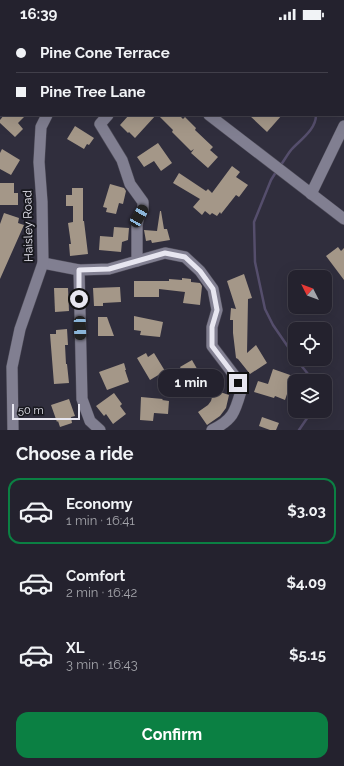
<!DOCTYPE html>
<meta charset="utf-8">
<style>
:root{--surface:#24222e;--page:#2c2a36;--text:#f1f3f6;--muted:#a3a4aa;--line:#413f4a;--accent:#0b8043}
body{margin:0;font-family:Raleway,sans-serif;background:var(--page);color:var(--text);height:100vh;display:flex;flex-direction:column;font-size:15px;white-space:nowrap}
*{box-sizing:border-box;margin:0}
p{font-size:13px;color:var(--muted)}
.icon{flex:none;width:22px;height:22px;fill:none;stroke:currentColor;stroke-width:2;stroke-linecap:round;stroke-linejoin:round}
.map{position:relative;height:402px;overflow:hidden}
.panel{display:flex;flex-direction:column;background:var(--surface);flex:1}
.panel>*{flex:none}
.guide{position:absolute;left:0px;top:0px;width:344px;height:88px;box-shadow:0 4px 16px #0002,0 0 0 1px var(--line);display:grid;align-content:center;height:88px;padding:0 16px;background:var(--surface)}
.needle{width:26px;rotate:312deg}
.controls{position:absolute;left:288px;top:242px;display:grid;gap:8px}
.controls a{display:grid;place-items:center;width:44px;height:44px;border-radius:8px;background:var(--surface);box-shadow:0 4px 16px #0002,0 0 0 1px var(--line);font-size:20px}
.scale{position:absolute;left:12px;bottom:10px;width:68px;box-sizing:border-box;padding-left:4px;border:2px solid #e7e6f0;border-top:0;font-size:11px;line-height:14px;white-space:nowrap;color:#e7e6f0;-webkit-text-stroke:3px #18181e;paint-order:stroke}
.end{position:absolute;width:18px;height:18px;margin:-9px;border:5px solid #e7e6f0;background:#111;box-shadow:0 0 0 2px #111}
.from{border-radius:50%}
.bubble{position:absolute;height:28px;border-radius:12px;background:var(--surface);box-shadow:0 4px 16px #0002,0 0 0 1px var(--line);font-size:13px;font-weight:700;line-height:28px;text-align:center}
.car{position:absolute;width:12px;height:24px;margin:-12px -6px;border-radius:5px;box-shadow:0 0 3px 1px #0007;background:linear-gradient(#222 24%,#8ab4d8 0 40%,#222 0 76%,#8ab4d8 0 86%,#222 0)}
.guide b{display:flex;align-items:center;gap:14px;height:38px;font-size:15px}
.guide b+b{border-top:1px solid var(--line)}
.guide i{width:10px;height:10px;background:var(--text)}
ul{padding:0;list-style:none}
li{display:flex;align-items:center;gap:12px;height:66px;margin:0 8px 6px;padding:0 8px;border:2px solid transparent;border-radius:12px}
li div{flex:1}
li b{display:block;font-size:15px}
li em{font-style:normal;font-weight:700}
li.on{border-color:var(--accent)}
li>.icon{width:36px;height:36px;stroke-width:1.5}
h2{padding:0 16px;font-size:18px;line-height:48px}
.cta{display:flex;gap:8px;margin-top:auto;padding:8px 16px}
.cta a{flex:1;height:46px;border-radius:12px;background:var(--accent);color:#fff;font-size:16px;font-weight:700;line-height:46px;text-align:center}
.status{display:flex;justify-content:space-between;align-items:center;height:28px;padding:0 20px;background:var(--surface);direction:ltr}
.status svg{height:11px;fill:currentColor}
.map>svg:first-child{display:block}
</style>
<div class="status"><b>16:39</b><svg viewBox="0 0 49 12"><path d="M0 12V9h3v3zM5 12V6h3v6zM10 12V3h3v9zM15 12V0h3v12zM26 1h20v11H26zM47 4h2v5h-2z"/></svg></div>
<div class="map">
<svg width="344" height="402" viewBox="0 0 344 402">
<rect width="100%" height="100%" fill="#302e3d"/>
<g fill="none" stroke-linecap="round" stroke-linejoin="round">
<g stroke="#554e6c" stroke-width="2.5">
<path d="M222,1V0"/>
<path d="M280,138C284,133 287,127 291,122C300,112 316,102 316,87"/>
<path d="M276,144L271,152L254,194L255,234L265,281L273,297L295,329"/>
<path d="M296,331L308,346L311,353"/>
<path d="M299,402L312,383"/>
</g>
</g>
<g fill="#a49788">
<path d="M4,87H26L18,95L23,101L15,109L0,95V92Z"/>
<path d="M129,87H156L135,110L129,104L128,105L120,97Z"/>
<path d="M158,87H179L183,91L185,89L196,100L195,102L213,119L210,122L218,129L208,140L191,125L194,121L191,123L172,104L173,102Z"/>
<path d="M249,87H282L267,104Z"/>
<path d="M75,98L94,110L89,117L87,116L84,121L67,111Z"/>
<path d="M158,115L172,135L161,143L154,133L144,139L137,129Z"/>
<path d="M2,121L20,132L11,147L0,141V125Z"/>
<path d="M232,138L240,144L236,149L248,157L239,169L236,167L221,186L220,184L217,188L212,185L210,187L205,183L202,187L193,179L200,171L173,155L179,145L206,163L208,161L212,165Z"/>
<path d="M0,155H14V165H18V177H0Z"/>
<path d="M110,156L124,160L126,163L123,176L119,175L116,186L106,184L107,180L103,179Z"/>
<path d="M72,160H83V193H84L88,226L70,228L69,216H71L68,195L73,194V178H66V167H72Z"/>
<path d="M160,183H161L164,201H167L170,212L152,215L151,212L146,213L144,202L157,203Z"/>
<path d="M4,185L19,190L18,195L24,197L0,251V196Z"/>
<path d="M114,199L129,200L128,212L122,214L121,224L99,222L100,208L113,209Z"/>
<path d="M338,219L341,223L344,220V252L326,228Z"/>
<path d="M244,246L252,270L248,271L247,325L256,317L267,335L250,346L238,331L236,330L233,305V292H230L231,280L236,281L227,253Z"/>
<path d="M182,250L191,251V254L200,255L202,258L200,277L183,275L185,264L159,261V269H134V253H169V251L182,252Z"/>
<path d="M120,259L121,274L103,275V278H94L93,260Z"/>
<path d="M54,260H68L69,283L55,284Z"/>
<path d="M134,288L163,294L160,309L140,307L141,303L134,302Z"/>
<path d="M98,289H107L114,308H98Z"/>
<path d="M67,301L68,317H65L66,336H67L69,355L54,356L50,306H56V302Z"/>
<path d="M146,325L148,329L154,325L165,343L150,352L137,330Z"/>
<path d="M192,332L204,353L192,360L180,339Z"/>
<path d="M124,335L126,342H125L129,354L107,362L99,344Z"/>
<path d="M273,341L293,348L285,372L275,368L274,370L254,364L258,353L268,356Z"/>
<path d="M214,362L229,367L226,380L220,388L207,397L198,384L208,377L211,373Z"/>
<path d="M114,365L122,376L120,378L126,386L113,396L106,386L104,388L96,378Z"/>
<path d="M141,369L163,371L162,372L169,373L168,386L154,385L153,393L140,392Z"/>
<path d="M69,371L75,388L71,389L72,395L60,399L58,393L57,394L51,377Z"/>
<path d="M262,389L279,395L276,402H270L259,398Z"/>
</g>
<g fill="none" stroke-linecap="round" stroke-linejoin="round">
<g stroke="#4e4c59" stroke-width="12">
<g id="minor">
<path d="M21,0L23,1"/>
<path d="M313,0L314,1"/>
<path d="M102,1V0"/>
<path d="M168,1V0"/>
<path d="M0,61L1,59"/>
<path d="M343,72L344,82"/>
<path d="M108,87L100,96L122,132L130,156L143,174V181L139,188L137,197V233"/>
<path d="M209,87L344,191"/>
<path d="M311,166L344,98"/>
<path d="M43,235L79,242L109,241L165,225L185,229L200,243L213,261L217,282L212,299V318L234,347L241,363C235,384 233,392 212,402"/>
<path d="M79,242L82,371L90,393L100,402"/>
<path d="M13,402L12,339L20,301L43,235L42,174L39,134L41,99L47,87"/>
</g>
</g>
<use href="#minor" stroke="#817f91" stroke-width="11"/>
</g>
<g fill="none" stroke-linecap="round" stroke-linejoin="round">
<path stroke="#e7e6f0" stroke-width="5" d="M79,271V242L109,241L165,225L185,229L200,243L213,261L217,282L212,299V318L234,347L238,355"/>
</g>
<g text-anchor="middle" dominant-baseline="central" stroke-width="4" stroke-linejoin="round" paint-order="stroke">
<g font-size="12" fill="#e7e6f0" stroke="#18181e">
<text transform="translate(28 198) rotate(-91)">Haisley Road</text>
</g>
</g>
</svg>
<div class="controls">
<a><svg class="needle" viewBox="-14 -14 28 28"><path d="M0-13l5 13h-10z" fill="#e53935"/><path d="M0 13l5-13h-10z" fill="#a3a4aa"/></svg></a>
<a><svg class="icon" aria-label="locate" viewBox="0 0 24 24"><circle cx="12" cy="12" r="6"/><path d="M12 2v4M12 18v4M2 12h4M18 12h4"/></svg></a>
<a><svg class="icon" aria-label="layers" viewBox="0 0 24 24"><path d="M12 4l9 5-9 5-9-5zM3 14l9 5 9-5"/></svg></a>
</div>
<div class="scale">50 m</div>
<i class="end from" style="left:79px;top:271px"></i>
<i class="end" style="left:238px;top:355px"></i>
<div class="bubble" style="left:158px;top:341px;width:66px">1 min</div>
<i class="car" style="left:139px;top:188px;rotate:30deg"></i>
<i class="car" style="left:80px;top:300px;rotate:178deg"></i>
<div class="guide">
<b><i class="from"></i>Pine Cone Terrace</b>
<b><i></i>Pine Tree Lane</b>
</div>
</div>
<section class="panel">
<h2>Choose a ride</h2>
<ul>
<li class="on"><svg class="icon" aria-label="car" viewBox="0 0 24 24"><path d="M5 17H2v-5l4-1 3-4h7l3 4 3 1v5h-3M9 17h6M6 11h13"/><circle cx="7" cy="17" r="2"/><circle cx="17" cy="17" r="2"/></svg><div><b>Economy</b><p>1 min · 16:41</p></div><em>$3.03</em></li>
<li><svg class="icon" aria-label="car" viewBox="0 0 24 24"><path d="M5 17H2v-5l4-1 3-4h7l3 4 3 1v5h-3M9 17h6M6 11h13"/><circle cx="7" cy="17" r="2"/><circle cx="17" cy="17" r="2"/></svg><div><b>Comfort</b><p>2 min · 16:42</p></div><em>$4.09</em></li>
<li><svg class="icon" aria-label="car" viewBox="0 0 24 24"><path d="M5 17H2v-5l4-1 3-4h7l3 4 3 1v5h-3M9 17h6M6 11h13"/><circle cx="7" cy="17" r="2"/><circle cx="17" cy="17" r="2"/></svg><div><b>XL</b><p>3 min · 16:43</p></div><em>$5.15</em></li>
</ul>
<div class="cta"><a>Confirm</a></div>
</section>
